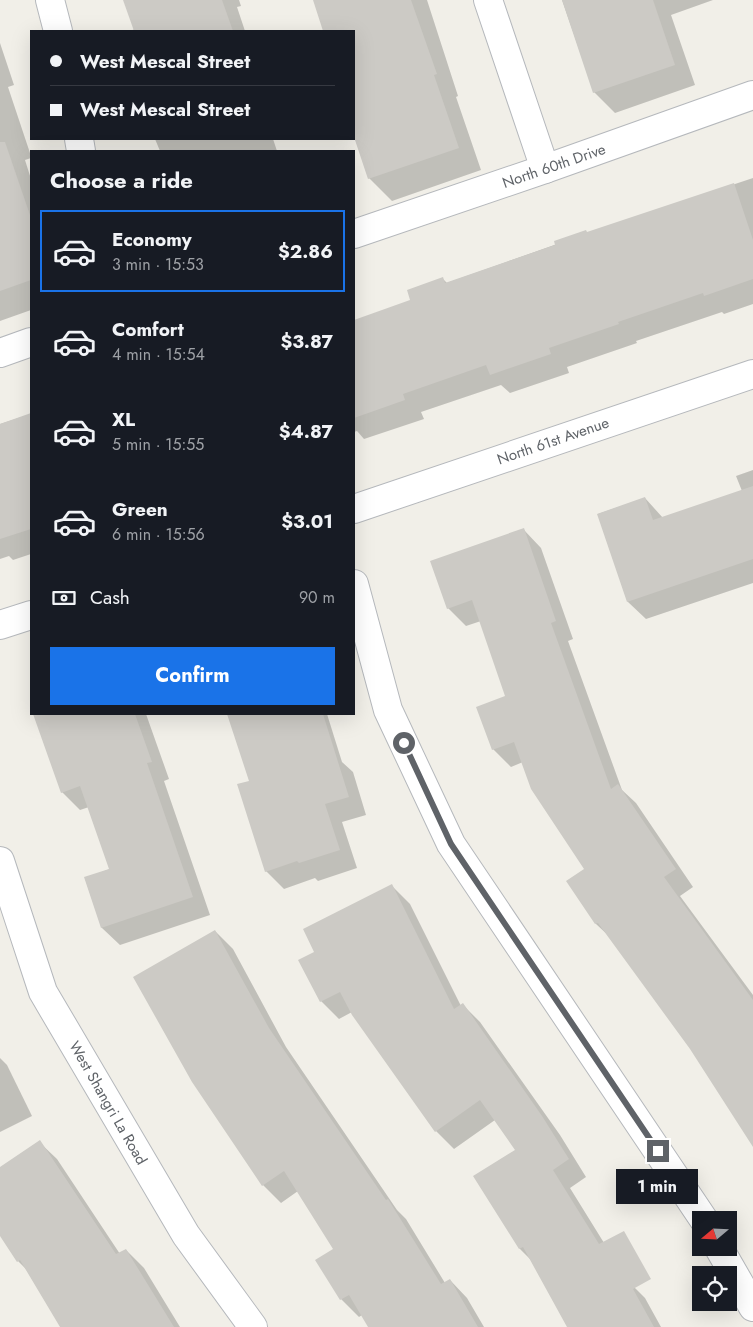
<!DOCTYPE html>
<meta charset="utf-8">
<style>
:root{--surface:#171b24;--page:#242831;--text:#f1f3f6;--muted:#9ea1a6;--line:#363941;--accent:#1a73e8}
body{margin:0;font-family:Jost,sans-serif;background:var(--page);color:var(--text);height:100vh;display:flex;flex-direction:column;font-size:19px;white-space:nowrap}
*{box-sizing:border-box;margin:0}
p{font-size:16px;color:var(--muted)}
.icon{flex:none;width:28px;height:28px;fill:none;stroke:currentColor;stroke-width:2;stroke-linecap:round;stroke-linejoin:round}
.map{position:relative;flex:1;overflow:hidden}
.panel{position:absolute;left:30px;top:150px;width:325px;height:565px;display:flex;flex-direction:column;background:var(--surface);border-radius:0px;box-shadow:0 5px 20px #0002}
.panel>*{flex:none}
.top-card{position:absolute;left:30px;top:30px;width:325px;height:110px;border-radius:0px;box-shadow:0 5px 20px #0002;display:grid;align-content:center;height:110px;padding:0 20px;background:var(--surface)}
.needle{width:32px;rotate:251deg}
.tools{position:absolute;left:692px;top:1211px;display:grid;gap:10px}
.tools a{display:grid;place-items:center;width:45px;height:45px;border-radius:0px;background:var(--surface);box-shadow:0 5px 20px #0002;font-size:25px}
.end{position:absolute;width:22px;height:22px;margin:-11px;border:6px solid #5f6368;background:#fff;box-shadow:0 0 0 2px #fff}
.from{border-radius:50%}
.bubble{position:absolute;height:35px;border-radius:0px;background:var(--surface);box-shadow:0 5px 20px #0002;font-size:16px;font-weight:700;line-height:35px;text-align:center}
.top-card b{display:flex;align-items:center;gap:18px;height:48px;font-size:19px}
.top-card b+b{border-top:1px solid var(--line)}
.top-card i{width:12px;height:12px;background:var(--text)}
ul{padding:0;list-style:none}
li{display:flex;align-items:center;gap:15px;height:82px;margin:0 10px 8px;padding:0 10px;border:2px solid transparent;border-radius:0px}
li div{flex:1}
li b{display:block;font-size:19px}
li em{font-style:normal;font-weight:700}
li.selected{border-color:var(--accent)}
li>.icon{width:45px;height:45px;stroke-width:1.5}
h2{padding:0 20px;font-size:22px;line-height:60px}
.pay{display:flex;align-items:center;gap:12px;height:55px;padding:0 20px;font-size:19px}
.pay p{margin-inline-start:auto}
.primary-button{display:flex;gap:10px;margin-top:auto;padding:10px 20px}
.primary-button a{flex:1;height:58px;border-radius:0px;background:var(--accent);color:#fff;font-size:20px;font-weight:700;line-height:58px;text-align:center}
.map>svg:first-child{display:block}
</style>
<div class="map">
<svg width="753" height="1327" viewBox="0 0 753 1327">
<rect width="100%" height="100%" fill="#f1efe8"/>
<g fill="#0003">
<path d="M125,0H239L241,6L237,7L245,31H130L135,29Z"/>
<path d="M314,0H427L458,96L456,97L481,170L392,201L369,178L354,133V31H325Z"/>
<path d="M562,0H713L671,15L695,85L615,113L594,92Z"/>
<path d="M0,43L14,85L8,87L31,156V158L25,160L31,179V310L0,321Z"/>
<path d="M155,139H273L277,151H160Z"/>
<path d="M753,178V304L724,314L722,312L636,341L637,343L567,367L569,373L510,393L501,385L421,412L424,419L364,439L357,431L354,432V321L412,301L443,279L447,283L588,233Z"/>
<path d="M31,414V554L13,560L9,556L0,559V424Z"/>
<path d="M753,470V583L646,619L628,602L598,514L645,498L663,518L742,491L736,476Z"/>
<path d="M524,530L541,548L573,639L568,641L622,790L636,803L693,887L680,896L753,995V1144L691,1049L610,937L596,924L586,869L523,762L511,767L493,749L507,697L481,621L466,626L448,608Z"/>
<path d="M35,714H146L169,779L164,781L210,915L120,945L102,928L85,878L110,869L89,807L80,810L62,792Z"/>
<path d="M228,714H327L342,762L353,772L366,815L342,822L357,868L318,881L315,878L284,889L266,871L250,782Z"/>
<path d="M392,886L410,904L461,1006L463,1005L480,1022L560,1135L586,1177L570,1188L627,1280L645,1298L661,1327H568L531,1260L520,1249L475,1176L516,1150L495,1120L454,1149L436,1131L352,1012L339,1019L321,1001L316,952Z"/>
<path d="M215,931L233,949L286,1047L397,1210L406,1219L445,1283L450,1280L467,1298L484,1327H369L362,1315L359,1317L341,1299L334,1249L298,1191L281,1203L263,1185Z"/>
<path d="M0,1058L7,1065L32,1116L0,1132Z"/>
<path d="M39,1142L57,1159L120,1254L126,1250L144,1268L180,1327H61L27,1270L18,1261L0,1234V1168Z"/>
</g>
<g fill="#cccac5">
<path d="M123,0H222L233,31H134Z"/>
<path d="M313,0H411L437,74L434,75L459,148L368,179L354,137V31H323Z"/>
<path d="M562,0H653L675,65L593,93Z"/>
<path d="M0,142H5L31,218V280L0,291Z"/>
<path d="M734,183L753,240V279L704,296L703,293L618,322L619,324L549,348L551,354L490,375L486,365L403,394L405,400L354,418V320L410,300L407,290L443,277L445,283L555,245L554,241L586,230L587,232Z"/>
<path d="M31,413V529L0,539V424Z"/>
<path d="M753,486V559L627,602L597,514L645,497L653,520Z"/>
<path d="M524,528L556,621L551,623L611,789L618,784L676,869L664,877L753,1000V1147L690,1049L598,923L595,924L566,881L584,869L531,789L514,742L492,750L476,707L505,696L472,600L447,609L430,561Z"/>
<path d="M33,714H135L152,762L147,763L193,897L101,928L84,877L109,869L80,786L61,793Z"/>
<path d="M227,714H323L349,797L325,804L340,850L299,863L297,861L265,872L237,784L249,781Z"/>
<path d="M392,884L454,1009L463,1003L542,1116L569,1159L553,1170L599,1244L624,1231L651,1279L633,1289L654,1327H567L523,1247L519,1249L473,1176L515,1150L480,1100L435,1132L352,1015L340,992L320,1002L298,960L314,952L303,929Z"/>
<path d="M215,930L269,1028L386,1200L388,1199L441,1284L450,1279L478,1327H368L349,1295L340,1300L315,1260L333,1249L284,1171L262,1186L192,1082L133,977Z"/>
<path d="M40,1140L116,1254L126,1249L174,1327H60L20,1260L17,1262L0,1236V1167Z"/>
</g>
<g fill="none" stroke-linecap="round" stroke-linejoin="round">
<g stroke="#b5b8bc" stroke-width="30">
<g id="minor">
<path d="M50,0L58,31"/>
<path d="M488,0L545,169"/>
<path d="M79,139L81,151"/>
<path d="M354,234L545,169L753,95"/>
<path d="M0,353L31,342"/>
<path d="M354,509L753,374"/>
<path d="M354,584L388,710L451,844L704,1220"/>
<path d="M0,625L31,615"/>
<path d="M0,861L43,992L186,1235L253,1327"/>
<path d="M719,1248L753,1307"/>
</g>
</g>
<use href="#minor" stroke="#fff" stroke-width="28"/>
</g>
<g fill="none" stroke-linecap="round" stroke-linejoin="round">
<path stroke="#5f6368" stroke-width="6" d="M404,743L451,844L658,1151"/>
</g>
<g text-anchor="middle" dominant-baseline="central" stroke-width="4.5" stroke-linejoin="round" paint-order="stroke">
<g font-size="15" fill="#5f6368" stroke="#fff">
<text transform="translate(554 166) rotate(-19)">North 60th Drive</text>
<text transform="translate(553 441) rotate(-19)">North 61st Avenue</text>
<text transform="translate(108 1103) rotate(60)">West Shangri La Road</text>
</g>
</g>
</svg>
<div class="tools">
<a><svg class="needle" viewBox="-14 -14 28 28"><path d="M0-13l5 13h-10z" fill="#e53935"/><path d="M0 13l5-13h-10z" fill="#9ea1a6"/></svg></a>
<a><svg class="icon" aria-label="locate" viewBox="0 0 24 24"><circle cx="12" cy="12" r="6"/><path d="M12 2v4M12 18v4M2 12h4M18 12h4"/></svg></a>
</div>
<i class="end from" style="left:404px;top:743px"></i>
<i class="end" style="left:658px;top:1151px"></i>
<div class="bubble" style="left:616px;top:1169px;width:82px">1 min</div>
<div class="top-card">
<b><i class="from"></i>West Mescal Street</b>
<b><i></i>West Mescal Street</b>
</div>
<section class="panel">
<h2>Choose a ride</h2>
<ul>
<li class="selected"><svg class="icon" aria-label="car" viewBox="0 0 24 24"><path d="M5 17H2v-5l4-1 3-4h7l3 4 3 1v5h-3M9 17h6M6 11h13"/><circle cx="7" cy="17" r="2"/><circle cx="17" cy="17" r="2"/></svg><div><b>Economy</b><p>3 min · 15:53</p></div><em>$2.86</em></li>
<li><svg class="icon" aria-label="car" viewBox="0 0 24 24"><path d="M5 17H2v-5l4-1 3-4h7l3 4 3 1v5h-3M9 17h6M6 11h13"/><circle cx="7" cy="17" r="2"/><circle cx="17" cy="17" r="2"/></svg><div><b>Comfort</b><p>4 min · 15:54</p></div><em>$3.87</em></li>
<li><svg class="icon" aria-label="car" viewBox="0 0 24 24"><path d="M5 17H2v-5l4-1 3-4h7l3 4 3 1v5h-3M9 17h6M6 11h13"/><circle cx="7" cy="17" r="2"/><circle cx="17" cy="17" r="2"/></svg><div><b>XL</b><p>5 min · 15:55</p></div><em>$4.87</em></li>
<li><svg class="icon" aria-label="car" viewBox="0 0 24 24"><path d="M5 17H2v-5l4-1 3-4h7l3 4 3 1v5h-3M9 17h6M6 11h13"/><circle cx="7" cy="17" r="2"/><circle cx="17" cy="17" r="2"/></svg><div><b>Green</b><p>6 min · 15:56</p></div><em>$3.01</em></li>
</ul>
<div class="pay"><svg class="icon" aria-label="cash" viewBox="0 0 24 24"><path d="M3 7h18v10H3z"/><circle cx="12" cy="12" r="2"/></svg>Cash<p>90 m</p></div>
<div class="primary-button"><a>Confirm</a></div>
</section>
</div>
